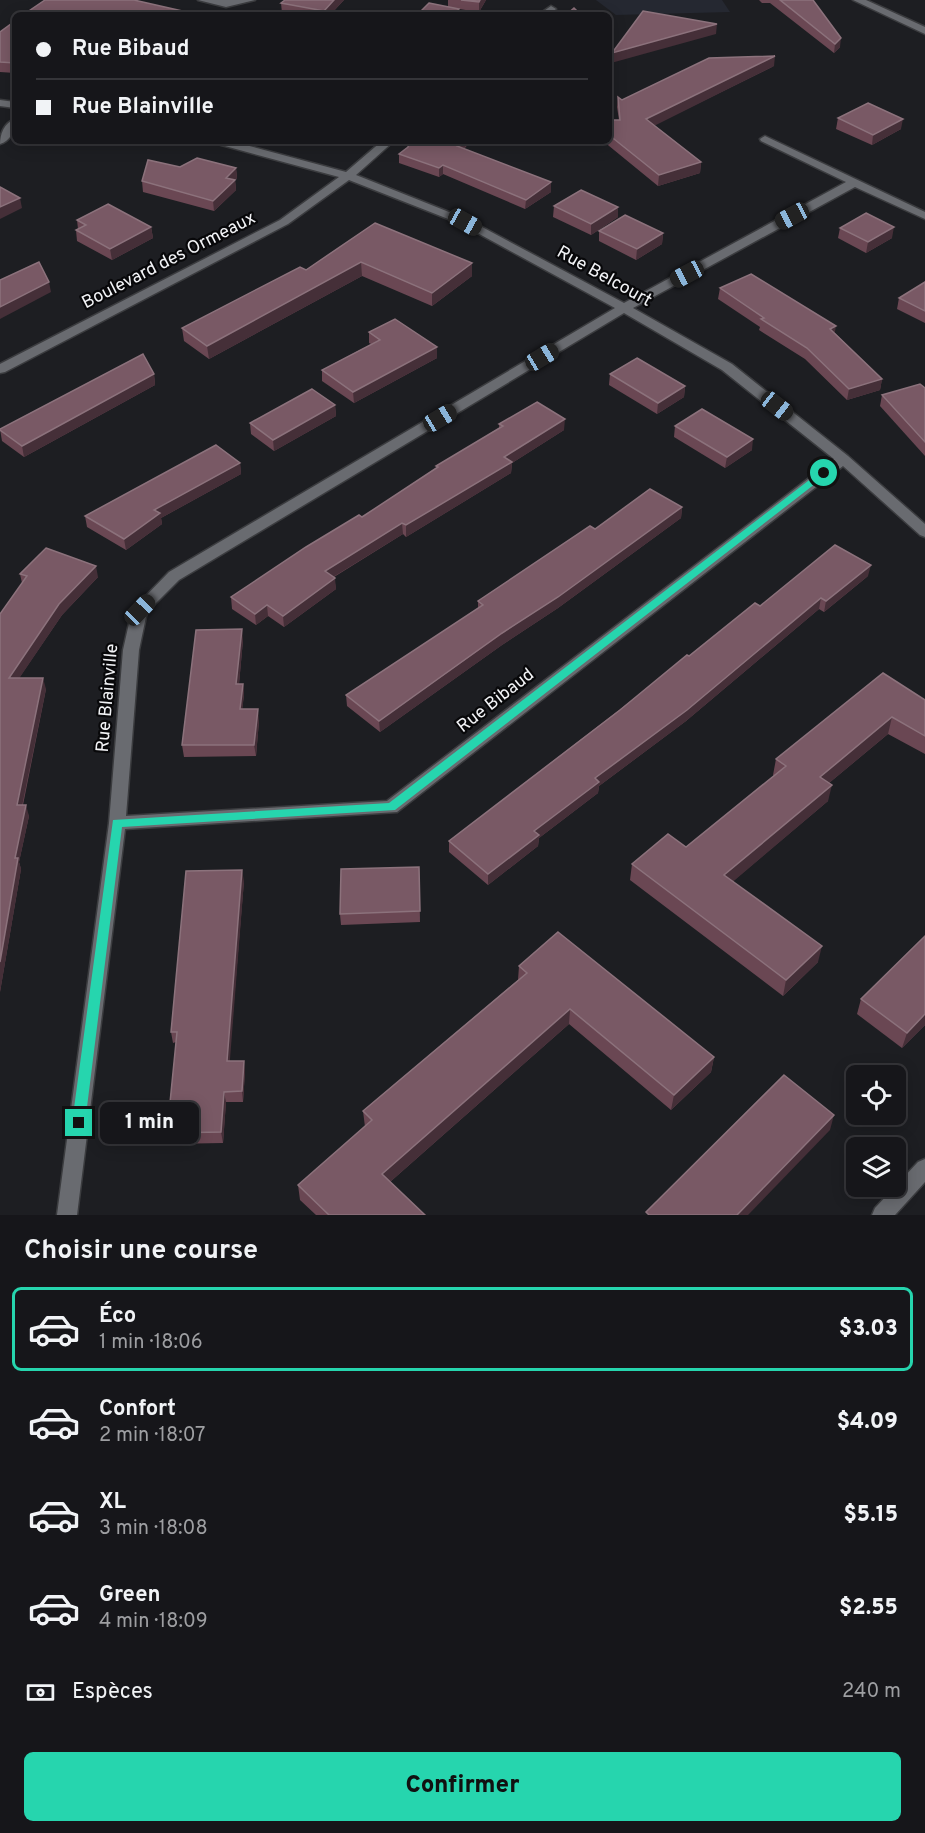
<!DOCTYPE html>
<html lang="fr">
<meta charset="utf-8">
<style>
:root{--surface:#16161a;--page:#232327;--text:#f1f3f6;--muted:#9e9fa2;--line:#353539;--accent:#26d5ae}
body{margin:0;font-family:Overpass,sans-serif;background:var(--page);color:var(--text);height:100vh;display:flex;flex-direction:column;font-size:22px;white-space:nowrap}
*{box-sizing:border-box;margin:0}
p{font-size:20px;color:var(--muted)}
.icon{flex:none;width:33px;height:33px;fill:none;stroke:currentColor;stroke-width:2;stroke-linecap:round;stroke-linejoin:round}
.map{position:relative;height:1215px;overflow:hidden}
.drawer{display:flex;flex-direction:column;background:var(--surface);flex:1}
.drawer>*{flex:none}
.guide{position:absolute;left:12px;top:12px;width:600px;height:132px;border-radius:9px;box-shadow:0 3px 15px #0003,0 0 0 2px var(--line);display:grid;align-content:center;height:132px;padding:0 24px;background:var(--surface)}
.controls{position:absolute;left:846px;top:1065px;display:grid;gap:12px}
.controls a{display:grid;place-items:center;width:60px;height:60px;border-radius:9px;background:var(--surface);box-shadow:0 3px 15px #0003,0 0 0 2px var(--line);font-size:30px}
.end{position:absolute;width:27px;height:27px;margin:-14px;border:8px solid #26d5ae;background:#111;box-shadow:0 0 0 3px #111}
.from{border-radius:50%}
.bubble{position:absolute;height:42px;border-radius:9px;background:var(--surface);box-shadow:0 3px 15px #0003,0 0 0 2px var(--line);font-size:20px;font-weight:800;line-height:42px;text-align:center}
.car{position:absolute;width:18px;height:36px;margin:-18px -9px;border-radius:8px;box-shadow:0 0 4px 2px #0007;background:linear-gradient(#222 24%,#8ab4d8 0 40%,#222 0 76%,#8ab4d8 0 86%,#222 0)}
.guide b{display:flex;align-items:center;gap:21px;height:57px;font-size:22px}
.guide b+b{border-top:2px solid var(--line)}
.guide i{width:15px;height:15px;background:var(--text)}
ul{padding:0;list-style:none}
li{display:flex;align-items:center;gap:18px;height:84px;margin:0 12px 9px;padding:0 12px;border:3px solid transparent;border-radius:9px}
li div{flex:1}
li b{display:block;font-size:22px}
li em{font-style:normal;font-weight:800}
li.active{border-color:var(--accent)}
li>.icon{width:54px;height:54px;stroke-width:1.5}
h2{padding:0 24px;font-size:27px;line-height:72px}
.pay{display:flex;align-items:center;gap:15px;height:66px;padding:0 24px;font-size:22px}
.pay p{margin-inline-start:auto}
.primary-button{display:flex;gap:12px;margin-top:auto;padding:12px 24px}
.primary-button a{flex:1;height:69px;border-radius:9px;background:var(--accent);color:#111;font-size:24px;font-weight:800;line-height:69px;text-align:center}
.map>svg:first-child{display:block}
</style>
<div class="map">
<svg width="925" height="1215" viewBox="0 0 925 1215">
<rect width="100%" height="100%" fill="#1d1e22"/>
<path fill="#252831" d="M596,0H722L730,12L616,15Z"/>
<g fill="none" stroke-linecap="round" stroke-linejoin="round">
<g stroke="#3b3c3f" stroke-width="3">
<g id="minor">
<path d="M198,0H255L226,7Z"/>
<path d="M853,0H866L925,27V34Z"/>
<path d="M551,6L556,9L549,15H538Z"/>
<path d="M0,100L15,102V108L0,106Z"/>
<path d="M15,119C15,129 11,141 0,144C0,134 4,123 15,119Z"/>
<path d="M765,136L925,212V219L855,187L633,308L732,364L848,456L925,524V537L920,535L843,466L397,812L125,829L77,1215H57L109,823L123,650L132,610L169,572L615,308L461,224L349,180L288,224L5,372L0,373V364L280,220L339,177L214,143L213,141H231L346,172L382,141H394L356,175L469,220L624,303L846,182L761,141L760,139ZM624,313L722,370L834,459L387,801L126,816L139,650L147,612L179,580Z"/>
<path d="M925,1159V1182L895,1215H872L875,1208L918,1162Z"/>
</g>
</g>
<use href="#minor" fill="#696b70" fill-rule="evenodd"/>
</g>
<g fill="#6a4753">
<path d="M285,0H344L330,15H293L282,13L281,3Z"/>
<path d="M448,0H486L479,12L459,9V15H417L448,7Z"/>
<path d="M759,0H813L840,47L834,53L770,3H762Z"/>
<path d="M15,21V73L0,72V32Z"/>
<path d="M774,66L654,125L701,162L700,173L658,186L603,141H609V120H619L617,107L618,97L622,100Z"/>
<path d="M838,118L901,129L872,145L836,129Z"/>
<path d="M471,141L464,149L551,182V192L525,209L443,174L439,177L399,163V154Z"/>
<path d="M180,167L236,168L237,178L235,180L236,190L214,211L143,192L142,181Z"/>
<path d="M554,206L618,207V217L591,235L553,217Z"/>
<path d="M77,220L151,227L153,238L112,260L77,241L76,230L78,229Z"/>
<path d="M375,223L472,263V276L432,306L362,276L209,359L184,341L182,328L306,270Z"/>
<path d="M840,228L892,238L866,253L838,238Z"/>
<path d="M599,231L663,233L662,244L636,260L599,241Z"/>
<path d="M925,282V323L897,309L899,298Z"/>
<path d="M720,288L835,333L882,379L880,390L847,400L805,359L759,330L760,327L718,299Z"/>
<path d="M369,332L437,358L354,403L322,381V370L371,344L369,343Z"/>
<path d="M154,374L155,385L24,457L2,441L0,429Z"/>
<path d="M610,374L685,386L684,397L657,414L609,385Z"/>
<path d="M925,388V456L880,406L882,395Z"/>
<path d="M335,405L336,416L274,451L251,434L250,423Z"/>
<path d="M499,424L564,430L512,463L511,473L406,537L403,534L334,577L336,589L284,627L268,616L256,625L232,609L231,597L362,517L436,468V466L499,428Z"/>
<path d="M675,426L752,450L725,468L674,437Z"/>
<path d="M240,463L241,474L161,518L162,524L126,550L87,527L85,516Z"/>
<path d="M682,507L681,518L558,608L502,645L380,732L347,706L346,695L478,609V601L595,529Z"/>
<path d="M20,574L98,577L62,615L19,678L46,689L23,805L29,816L19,862L21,869L0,992V614L22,583Z"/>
<path d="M868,576L824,612L819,609L686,721L599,786L598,793L539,838L538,846L488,885L449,852V841L689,656L760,606Z"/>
<path d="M243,640L239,684H243L244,695L242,709L259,721L256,756L184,757L182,745Z"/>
<path d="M925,700V754L888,734L829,783L828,801L733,881L818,962L783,996L630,880L632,864L686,847L774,776L773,775L776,759Z"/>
<path d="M419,867L420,922L341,925L340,914Z"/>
<path d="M244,881L229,1061L245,1071L243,1102H226L223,1143L169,1144L167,1133L176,1042L173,1043L171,1032Z"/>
<path d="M925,936V1025L902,1048L857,1014L861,999Z"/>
<path d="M519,966L714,1057L711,1072L671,1110L569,1024L390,1182L425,1215H316L300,1200L298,1185L365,1127L363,1111L518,980Z"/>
</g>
<g fill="#452f38">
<path d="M334,0H344L330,15H325L324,11Z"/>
<path d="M480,0H486L479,12V2Z"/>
<path d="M459,9V15H454Z"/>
<path d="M717,24L716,34L611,63L612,53Z"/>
<path d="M841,38L840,47L834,53L835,44Z"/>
<path d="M775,56L774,66L646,130V119Z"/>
<path d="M903,119L901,129L872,145L873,135Z"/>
<path d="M462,141H471L457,155V146Z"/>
<path d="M701,162L700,173L658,186L659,175Z"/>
<path d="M443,165V174L439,177V168Z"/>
<path d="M236,168L237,178L235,180L236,190L214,211L213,201L226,178Z"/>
<path d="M551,182V192L525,209L526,200Z"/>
<path d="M20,198L22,208L0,219V207Z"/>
<path d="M618,207V217L591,235V224Z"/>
<path d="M151,227L153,238L112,260L110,249Z"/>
<path d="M894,227L892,238L866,253L868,242Z"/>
<path d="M663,233L662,244L636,260L637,249Z"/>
<path d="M361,262L362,276L209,359L207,346Z"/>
<path d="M472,263V276L432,306V293Z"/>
<path d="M49,282L51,292L0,319V307Z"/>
<path d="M836,326L834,337L830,329Z"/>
<path d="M437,347V358L354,403L353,392Z"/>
<path d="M154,374L155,385L24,457L22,446Z"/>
<path d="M882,379L880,390L847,400L849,389Z"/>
<path d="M685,386L684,397L657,414L658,403Z"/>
<path d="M335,405L336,416L274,451L273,440Z"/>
<path d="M565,419L564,430L512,463L511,473L406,537V525L504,457Z"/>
<path d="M753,439L752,450L725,468L727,457Z"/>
<path d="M240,463L241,474L161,518L162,524L126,550L124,539L154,510Z"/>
<path d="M682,507L681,518L558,608L502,645L380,732L379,721Z"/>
<path d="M402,523L403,534L325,582V571Z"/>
<path d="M871,565L868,576L824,612L826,601Z"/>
<path d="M96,566L98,577L62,615L12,689L9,678L59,604Z"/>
<path d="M335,578L336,589L284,627L283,616Z"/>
<path d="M821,598L819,609L686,721L599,786L598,793L539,838L538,846L488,885V874L534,831L595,778Z"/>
<path d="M267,605L268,616L256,625L255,614Z"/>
<path d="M242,629L243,640L238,695L236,684Z"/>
<path d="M43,678L46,689L20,816L17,805Z"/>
<path d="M243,684L244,695L241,721L240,709Z"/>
<path d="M258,709L259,721L256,756L254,745Z"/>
<path d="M892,717L888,734L817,793L820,777Z"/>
<path d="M832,785L828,801L722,891L724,875Z"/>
<path d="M26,805L29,816L19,862L21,869L0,992V962L15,858Z"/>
<path d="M242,870L244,881L229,1072L227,1061Z"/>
<path d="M822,946L818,962L783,996L786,980Z"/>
<path d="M570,1009L569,1024L382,1189V1174Z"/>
<path d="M925,1014V1025L902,1048L907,1033Z"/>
<path d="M714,1057L711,1072L671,1110L674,1095Z"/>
<path d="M244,1061L245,1071L243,1102L242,1091Z"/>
<path d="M224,1092L226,1102L223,1143L221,1132Z"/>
<path d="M834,1115L830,1130L748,1215H737Z"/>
</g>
<g fill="#795965" stroke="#8c727c" stroke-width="1.5">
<path d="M45,0H134L200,15H23Z"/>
<path d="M285,0H334L324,11L281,3Z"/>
<path d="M461,0H480L479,2Z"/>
<path d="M780,0H813L841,38L835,44Z"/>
<path d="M429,3L459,9L454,15H417Z"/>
<path d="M574,8L581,15H566Z"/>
<path d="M228,11L257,12L255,15H225Z"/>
<path d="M643,11L717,24L612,53Z"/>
<path d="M15,21V63L0,62V32Z"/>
<path d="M775,56L646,119L701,162L659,175L609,135V120H620L618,97L622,100L709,58Z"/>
<path d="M868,103L903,119L873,135L838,118Z"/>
<path d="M410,141H462L457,146L551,182L526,200L443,165L439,168L399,154L408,147Z"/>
<path d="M197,158L236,168L226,178L235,180L213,201L142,181L148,160L180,167Z"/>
<path d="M0,187L20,198L0,207Z"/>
<path d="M581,190L618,207L591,224L554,206Z"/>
<path d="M108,204L151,227L110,249L76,230L86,225L77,220Z"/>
<path d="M866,213L894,227L868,242L840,228Z"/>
<path d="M625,215L663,233L637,249L599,231Z"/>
<path d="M375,223L472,263L432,293L361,262L207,346L182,328L300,267L306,270Z"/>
<path d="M39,262L49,282L0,307V280Z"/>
<path d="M751,274L836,326L830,329L882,379L849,389L807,348L761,319L764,318L720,288Z"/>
<path d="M925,282V311L899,298Z"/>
<path d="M395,319L437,347L353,392L322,370L380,340L369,332Z"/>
<path d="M143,354L154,374L22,446L0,430V429Z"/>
<path d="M637,358L685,386L658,403L610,374Z"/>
<path d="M920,384L925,388V442L882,395Z"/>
<path d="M312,389L335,405L273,440L250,423Z"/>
<path d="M537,402L565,419L504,457L512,462L406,525L402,523L325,571L335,578L283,616L267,605L255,614L231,597L306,547L359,515L362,517L438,467L436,466L503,426L499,424Z"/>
<path d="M702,409L753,439L727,457L675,426Z"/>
<path d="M216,445L240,463L154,510L160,513L124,539L85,516Z"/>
<path d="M650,489L682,507L558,597L502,633L379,721L346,695L483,605L478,601L590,526L595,529Z"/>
<path d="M835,545L871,565L826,601L821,598L687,710L595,778L599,782L534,831L539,835L488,874L449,841L620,710L687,655L689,656L755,603L760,606Z"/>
<path d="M46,548L96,566L59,604L9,678H43L17,805H26L15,858H18L0,962V614L27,576L20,574Z"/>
<path d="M242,629L236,684H243L240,709H258L254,745H182L196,630Z"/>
<path d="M883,673L925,700V736L892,717L820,777L832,785L724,875L822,946L786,980L632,864L668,834L686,847L786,766L776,759Z"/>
<path d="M419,867L420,911L340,914L341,869Z"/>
<path d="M242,870L227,1061H244L242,1091L224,1092L221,1132L167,1133L177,1032H171L186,871Z"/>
<path d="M558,932L714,1057L674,1095L570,1009L382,1174L425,1215H329L298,1185L372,1120L363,1111L527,973L519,966Z"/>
<path d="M925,936V1014L907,1033L861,999Z"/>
<path d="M784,1075L834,1115L737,1215H649L646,1212Z"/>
</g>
<path fill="#26d5ae" d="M821,471L829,473L395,810L122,827L85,1123L79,1128L74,1127L72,1123L113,820L389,803Z"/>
<g text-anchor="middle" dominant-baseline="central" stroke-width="4.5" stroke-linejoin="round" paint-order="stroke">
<g font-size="18" fill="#f2f3f6" stroke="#08080a">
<text transform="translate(169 261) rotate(-27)">Boulevard des Ormeaux</text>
<text transform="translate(604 277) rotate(29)">Rue Belcourt</text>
<text transform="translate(108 698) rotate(-85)">Rue Blainville</text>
<text transform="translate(496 701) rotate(-38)">Rue Bibaud</text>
</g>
</g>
</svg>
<div class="controls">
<a><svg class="icon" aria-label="locate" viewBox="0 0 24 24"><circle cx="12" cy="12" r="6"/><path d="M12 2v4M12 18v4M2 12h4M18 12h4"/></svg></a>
<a><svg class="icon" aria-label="layers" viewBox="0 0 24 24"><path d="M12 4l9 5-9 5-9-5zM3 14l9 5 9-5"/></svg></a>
</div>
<i class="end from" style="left:824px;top:473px"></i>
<i class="end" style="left:79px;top:1123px"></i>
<div class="bubble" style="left:100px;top:1102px;width:99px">1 min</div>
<i class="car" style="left:792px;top:216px;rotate:242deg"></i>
<i class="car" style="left:465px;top:222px;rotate:119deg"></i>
<i class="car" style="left:687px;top:274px;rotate:242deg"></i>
<i class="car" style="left:542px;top:357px;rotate:59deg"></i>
<i class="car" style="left:777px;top:406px;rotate:128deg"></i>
<i class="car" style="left:440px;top:418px;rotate:59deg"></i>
<i class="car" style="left:140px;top:610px;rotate:44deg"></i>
<div class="guide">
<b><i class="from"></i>Rue Bibaud</b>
<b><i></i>Rue Blainville</b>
</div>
</div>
<section class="drawer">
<h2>Choisir une course</h2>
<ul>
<li class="active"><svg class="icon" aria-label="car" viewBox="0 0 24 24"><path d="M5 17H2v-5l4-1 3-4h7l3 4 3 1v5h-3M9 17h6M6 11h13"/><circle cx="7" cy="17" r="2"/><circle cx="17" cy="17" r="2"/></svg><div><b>Éco</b><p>1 min · 18:06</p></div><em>$3.03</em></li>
<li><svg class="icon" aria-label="car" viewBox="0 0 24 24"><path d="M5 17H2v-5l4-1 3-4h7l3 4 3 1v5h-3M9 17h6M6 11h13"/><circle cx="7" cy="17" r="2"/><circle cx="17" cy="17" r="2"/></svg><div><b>Confort</b><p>2 min · 18:07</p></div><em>$4.09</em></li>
<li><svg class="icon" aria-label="car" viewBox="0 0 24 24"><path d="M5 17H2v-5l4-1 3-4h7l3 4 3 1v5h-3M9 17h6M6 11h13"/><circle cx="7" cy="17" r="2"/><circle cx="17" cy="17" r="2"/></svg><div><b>XL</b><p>3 min · 18:08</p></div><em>$5.15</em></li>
<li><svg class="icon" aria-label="car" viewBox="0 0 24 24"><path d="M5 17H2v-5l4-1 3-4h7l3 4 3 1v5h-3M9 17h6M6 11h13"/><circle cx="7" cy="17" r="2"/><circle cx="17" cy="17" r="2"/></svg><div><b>Green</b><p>4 min · 18:09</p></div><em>$2.55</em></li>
</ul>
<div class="pay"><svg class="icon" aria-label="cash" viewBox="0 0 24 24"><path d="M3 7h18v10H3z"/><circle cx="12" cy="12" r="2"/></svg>Espèces<p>240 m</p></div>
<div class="primary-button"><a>Confirmer</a></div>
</section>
